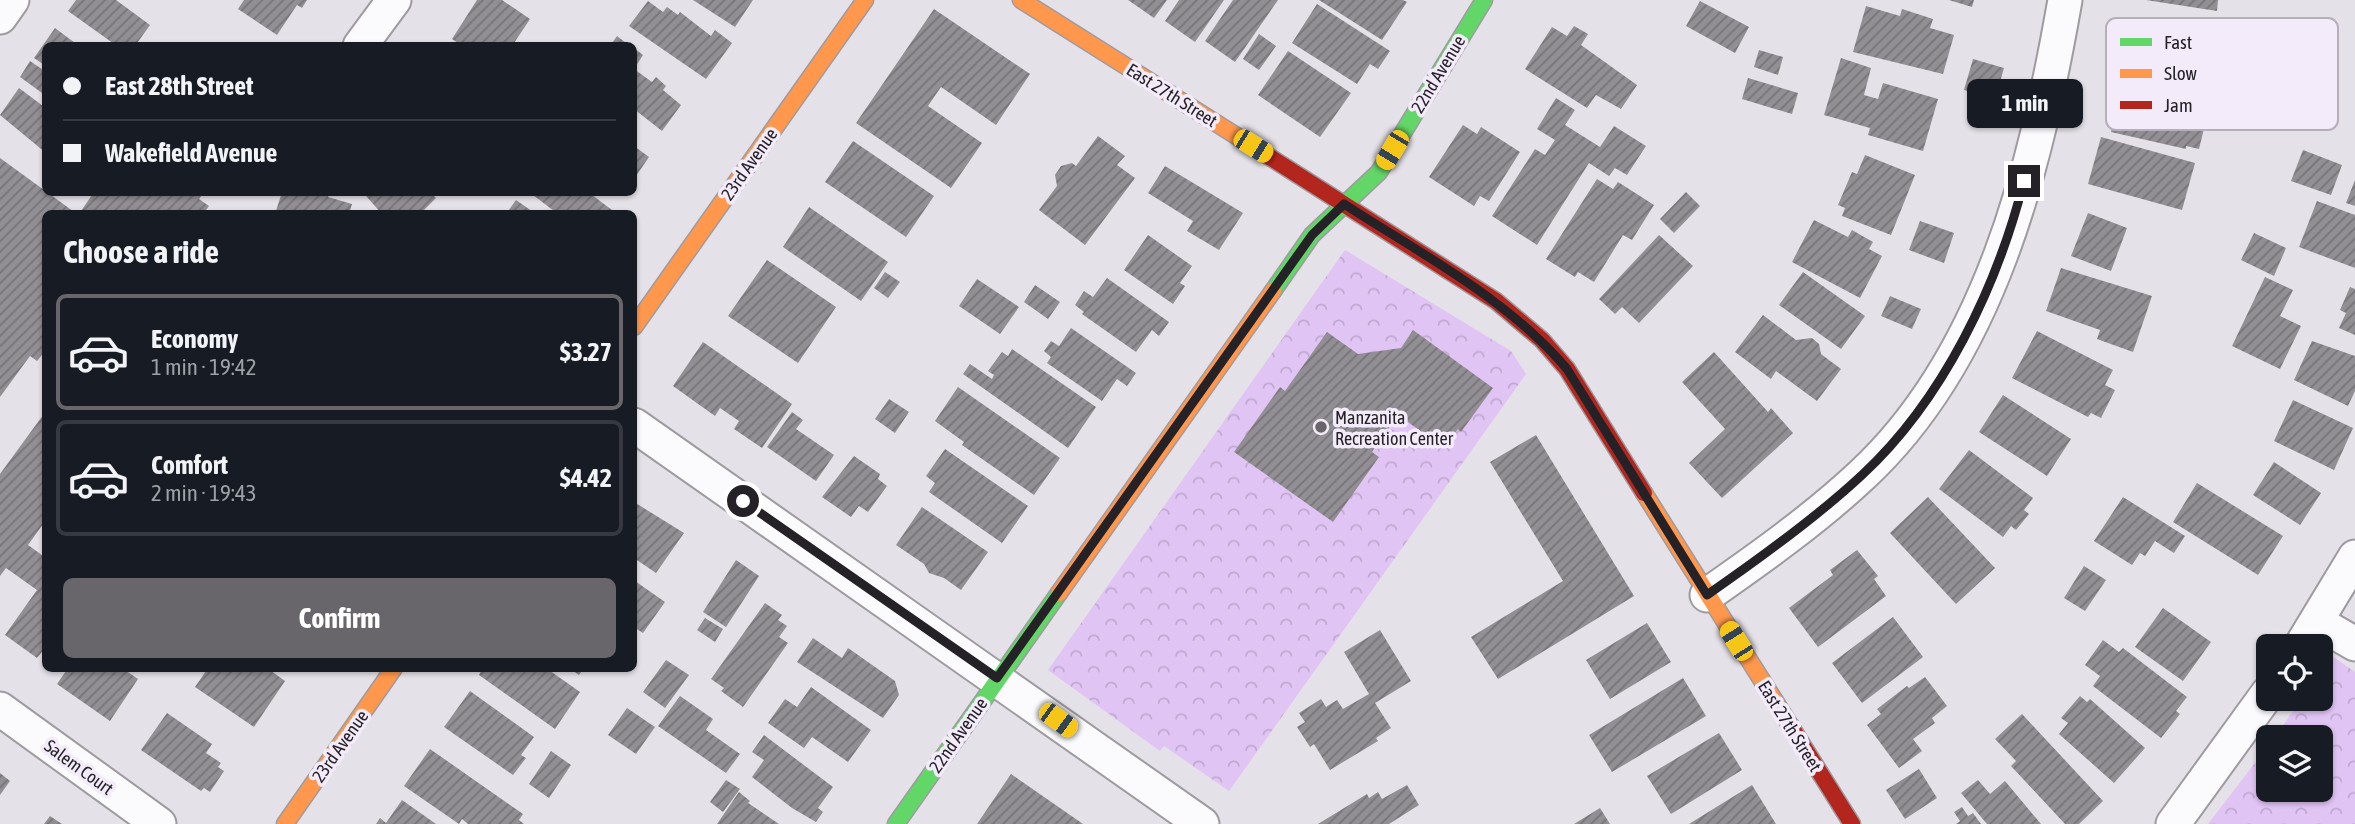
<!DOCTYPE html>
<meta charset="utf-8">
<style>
:root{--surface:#171b24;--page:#242831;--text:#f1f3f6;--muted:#9ea1a6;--line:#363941;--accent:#68656b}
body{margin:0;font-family:"Asap Condensed",sans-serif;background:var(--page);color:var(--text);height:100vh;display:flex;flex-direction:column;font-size:26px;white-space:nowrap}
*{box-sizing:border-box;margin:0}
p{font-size:23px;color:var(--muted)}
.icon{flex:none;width:38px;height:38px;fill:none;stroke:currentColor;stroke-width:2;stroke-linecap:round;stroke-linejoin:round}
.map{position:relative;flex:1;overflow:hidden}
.side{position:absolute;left:42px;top:210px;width:595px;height:462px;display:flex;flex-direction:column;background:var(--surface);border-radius:10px;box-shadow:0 2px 5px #0004}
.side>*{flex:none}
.top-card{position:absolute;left:42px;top:42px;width:595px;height:154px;border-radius:10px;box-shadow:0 2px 5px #0004;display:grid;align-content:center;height:154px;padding:0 21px;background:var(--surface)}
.tools{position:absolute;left:2256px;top:634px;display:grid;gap:14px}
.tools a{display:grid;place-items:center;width:77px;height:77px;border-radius:10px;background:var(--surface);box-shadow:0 2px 5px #0004;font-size:35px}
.end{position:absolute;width:32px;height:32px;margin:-16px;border:9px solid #252227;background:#fff;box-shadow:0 0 0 4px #fff}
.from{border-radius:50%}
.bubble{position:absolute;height:49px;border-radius:10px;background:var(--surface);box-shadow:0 2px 5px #0004;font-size:23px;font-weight:700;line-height:49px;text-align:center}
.car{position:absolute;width:21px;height:42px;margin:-21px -10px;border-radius:9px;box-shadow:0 0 5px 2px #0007;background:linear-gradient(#f5c518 24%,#345 0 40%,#f5c518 0 76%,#345 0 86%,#f5c518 0)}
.top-card b{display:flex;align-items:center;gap:24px;height:66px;font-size:26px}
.top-card b+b{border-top:2px solid var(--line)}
.top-card i{width:18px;height:18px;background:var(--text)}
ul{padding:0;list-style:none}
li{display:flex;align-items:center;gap:21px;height:116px;margin:0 14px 10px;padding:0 7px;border:4px solid var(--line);border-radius:10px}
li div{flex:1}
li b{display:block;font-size:26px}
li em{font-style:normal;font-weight:700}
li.active{border-color:var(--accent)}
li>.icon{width:63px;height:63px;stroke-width:1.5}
h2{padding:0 21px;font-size:32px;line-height:84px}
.button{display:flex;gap:14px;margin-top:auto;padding:14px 21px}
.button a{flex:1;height:80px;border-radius:10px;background:var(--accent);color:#fff;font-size:28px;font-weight:700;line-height:80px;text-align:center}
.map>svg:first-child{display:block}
</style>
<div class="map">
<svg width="2355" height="824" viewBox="0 0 2355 824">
<defs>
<pattern id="park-crowns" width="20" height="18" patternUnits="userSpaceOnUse" patternTransform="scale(1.75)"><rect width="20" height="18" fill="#e0c4f3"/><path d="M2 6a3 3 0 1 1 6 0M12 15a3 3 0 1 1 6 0" fill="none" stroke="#c0a8d0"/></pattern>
<pattern id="building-hatch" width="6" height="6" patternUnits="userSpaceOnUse" patternTransform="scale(1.75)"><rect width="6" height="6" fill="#928f94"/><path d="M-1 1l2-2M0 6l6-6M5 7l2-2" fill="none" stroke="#777479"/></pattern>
</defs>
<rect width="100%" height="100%" fill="#e5e1e8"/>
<g fill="url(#park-crowns)">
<path d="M1345,250L1511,351L1526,374L1229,791L1164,746L1160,751L1048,670Z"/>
<path d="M2332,656L2355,672V824H2208L2268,746V789H2320V737H2275L2302,698H2320L2321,672Z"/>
</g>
<g fill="url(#building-hatch)">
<path d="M76,0H116L150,25L135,46H117L68,11Z"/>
<path d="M244,0H307L302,8L297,5L277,35L238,9Z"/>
<path d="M477,0H502L530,19L512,46H462L452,39Z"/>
<path d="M693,0H753L735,27Z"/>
<path d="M1128,0H1167L1154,18Z"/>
<path d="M1179,0H1224L1195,42L1165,21Z"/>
<path d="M1233,0H1278L1235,62L1205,41Z"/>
<path d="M1319,0H1403L1407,2L1382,40Z"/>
<path d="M1949,0H1974L1972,7Z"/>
<path d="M2146,0H2218L2217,11Z"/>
<path d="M648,1L663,12L667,7L678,15L680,12L711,36L715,30L732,43L706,79L629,26Z"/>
<path d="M1700,1L1749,27L1735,53L1686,26Z"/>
<path d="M1317,4L1390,51L1378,69L1370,64L1357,84L1292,43Z"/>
<path d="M1866,6L1900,16L1902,9L1933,19L1930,28L1954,35L1943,74L1853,52Z"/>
<path d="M934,9L1030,74L996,125L941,87L928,106L982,143L951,188L856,123Z"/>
<path d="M1574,26L1588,34L1581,45L1637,85L1621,109L1596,95L1587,108L1525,69L1552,27L1567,36Z"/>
<path d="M55,28L79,46H46V66L34,58Z"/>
<path d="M1259,34L1276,46L1259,70L1243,59Z"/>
<path d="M617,36L630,46H610Z"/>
<path d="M634,48L643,55L634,69Z"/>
<path d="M1759,50L1783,57L1778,75L1754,67Z"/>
<path d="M1288,51L1351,93L1320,137L1258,95Z"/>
<path d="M1841,58L1871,68L1864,95L1878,99L1883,83L1938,99L1923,151L1868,135L1870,128L1824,115Z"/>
<path d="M1973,59L2004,68L1995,99L1964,90Z"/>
<path d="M30,61L46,72L42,93L20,77Z"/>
<path d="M634,69L652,82L656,77L666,86L663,90L681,105L662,131L634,109Z"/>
<path d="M1748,78L1798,93L1792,114L1742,99Z"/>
<path d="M2128,84L2197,100L2196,105L2209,108L2199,149L2186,146V149L2111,132L2118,98L2124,100Z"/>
<path d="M19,88L43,106L46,102V153L0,115Z"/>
<path d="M1556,98L1575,110L1565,125L1600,147L1614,126L1646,146L1627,175L1615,168L1609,176L1589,163L1537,245L1492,216L1535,149L1545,155L1555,140L1537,129Z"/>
<path d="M1463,125L1477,134L1481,127L1520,152L1489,201L1480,196L1474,206L1429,177Z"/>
<path d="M1098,136L1125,156L1117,165L1135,178L1085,245L1039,210L1057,186L1055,175L1061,166L1072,163L1076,166Z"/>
<path d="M2101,137L2195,163L2182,210L2088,184Z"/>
<path d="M853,141L934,196L906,237L825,182Z"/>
<path d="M634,146L649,157L634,179Z"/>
<path d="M2303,150L2342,165L2331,195L2291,181Z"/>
<path d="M1865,155L1915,175L1891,235L1842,216L1845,208L1838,205L1852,172L1857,174Z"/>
<path d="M0,158L77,214H46V350L37,361L30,356L0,397Z"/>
<path d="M1165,166L1243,213L1219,250L1187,231L1193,221L1148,193Z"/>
<path d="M1597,179L1613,189L1618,182L1654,205L1632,240L1623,235L1594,282L1578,272L1575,277L1546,259Z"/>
<path d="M2355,180V206L2346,203Z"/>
<path d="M94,192H204L199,199L209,206L203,214H79Z"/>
<path d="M282,192H330L328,197L352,204L349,214H275Z"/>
<path d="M369,192H430L436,198L420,214H382L366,196Z"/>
<path d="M529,192H588L612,210L609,214H558Z"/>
<path d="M1686,192L1700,206L1674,233L1660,219Z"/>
<path d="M516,200L536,214H506Z"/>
<path d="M2317,201L2355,215V268L2299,247Z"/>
<path d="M809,207L888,262L861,301L783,247Z"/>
<path d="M2088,213L2127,228L2111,271L2071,256Z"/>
<path d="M1814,220L1848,237L1852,230L1873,242L1869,249L1882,256L1860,298L1792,262Z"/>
<path d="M1920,221L1954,233L1944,263L1909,250Z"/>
<path d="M2254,233L2286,248L2274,276L2241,260Z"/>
<path d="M1148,235L1192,266L1180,283L1185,286L1173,304L1124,270Z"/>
<path d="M1659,235L1693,266L1639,323L1622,307L1615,314L1599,299Z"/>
<path d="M767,260L836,307L798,363L728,316Z"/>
<path d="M2061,268L2152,296L2133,352L2097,339L2100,330L2046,311Z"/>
<path d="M885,272L900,282L888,298L874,288Z"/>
<path d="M1803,272L1865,316L1841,349L1779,305Z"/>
<path d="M2265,277L2293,290L2280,316L2301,326L2280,369L2232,346Z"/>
<path d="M1107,278L1169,322L1159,336L1152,330L1136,352L1082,314L1084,312L1075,305L1084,291L1093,297Z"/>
<path d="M977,279L1019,307L1000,334L959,306Z"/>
<path d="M1035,285L1060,302L1048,319L1024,302Z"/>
<path d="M2350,287L2355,289V335L2339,328L2346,313L2340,310Z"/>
<path d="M1890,296L1921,309L1912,329L1881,316Z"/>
<path d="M1763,315L1796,340L1812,338L1819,344L1821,354L1841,369L1817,401L1776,371L1771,379L1735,352Z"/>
<path d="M1071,328L1136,373L1127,386L1117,379L1102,401L1047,363L1051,357L1044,351L1051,341L1059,346Z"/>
<path d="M1413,330L1493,388L1461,432L1458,429L1444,448L1408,422L1392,424L1372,452L1379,457L1333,522L1234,452L1280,387L1285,391L1327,332L1358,354L1401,348Z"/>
<path d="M2037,331L2113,370L2105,385L2115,390L2101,418L2091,413L2088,417L2012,378Z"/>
<path d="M2312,341L2355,356V391L2348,406L2294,380Z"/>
<path d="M703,342L792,404L762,448L734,429L739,421L720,408L715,416L673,386Z"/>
<path d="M1012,349L1096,407L1068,448L963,374L970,364L992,379L994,375L988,371L1002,352L1008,356Z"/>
<path d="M1714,352L1768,412L1771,408L1793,433L1722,498L1689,463L1725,429L1682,382Z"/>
<path d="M958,387L1060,458L1034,495L962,445L964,442L935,421Z"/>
<path d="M2003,395L2071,439L2047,476L1979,432Z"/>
<path d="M889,399L909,412L895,433L875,419Z"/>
<path d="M2293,400L2353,428L2334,470L2274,441Z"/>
<path d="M46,411V520L28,545L46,558V647L37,658L5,635L37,590L6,568L0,576V474Z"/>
<path d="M792,412L803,420L796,429L834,455L816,481L767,447Z"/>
<path d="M1536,435L1634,596L1498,679L1471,637L1563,581L1490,462Z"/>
<path d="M945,449L1028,506L1002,543L929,492L935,483L926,476Z"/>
<path d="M1969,450L2033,498L2024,510L2029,514L2016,530L2011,526L2003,537L1939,489Z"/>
<path d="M854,456L880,474L878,479L887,486L868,512L859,506L851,517L822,497Z"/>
<path d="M2274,462L2321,493L2300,525L2253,495Z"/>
<path d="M2197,483L2283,536L2258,575L2173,522Z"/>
<path d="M1928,497L1995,568L1956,604L1890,533Z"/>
<path d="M2123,497L2185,536L2174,553L2155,541L2145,556L2140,553L2132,565L2094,541Z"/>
<path d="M634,502L684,533L656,573L634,558Z"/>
<path d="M922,507L988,552L961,590L944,578L929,573L924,564L896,545Z"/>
<path d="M1857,550L1878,576L1874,579L1886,596L1818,647L1789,608L1833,575L1830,570Z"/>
<path d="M736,560L759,576L726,627L703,612Z"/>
<path d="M2084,566L2106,580L2085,611L2064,598Z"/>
<path d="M634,575L637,578L635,581L665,602L643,633L634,627Z"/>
<path d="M765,603L782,615L778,620L787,626L779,637L788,643L743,707L721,691L724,688L711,679Z"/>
<path d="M2163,608L2211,642L2183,681L2135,647Z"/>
<path d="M1893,617L1923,657L1862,703L1832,663Z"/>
<path d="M705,618L723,629L715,642L697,630Z"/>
<path d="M1647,623L1671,662L1610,699L1586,660Z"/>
<path d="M1380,630L1411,681L1375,703L1391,728L1376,738L1378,741L1330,770L1314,744L1310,747L1297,727L1305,722L1299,713L1321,699L1326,707L1337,700L1343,709L1369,694L1344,652Z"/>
<path d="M813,638L842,658L848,648L895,681L899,695L883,718L797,662Z"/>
<path d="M2103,640L2119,652L2123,648L2187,697L2176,711L2180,714L2161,738L2093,686L2100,676L2085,665Z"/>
<path d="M666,660L689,675L665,708L643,692Z"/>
<path d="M68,668H122L138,679L110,721L57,684Z"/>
<path d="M208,668H267L285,681L254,727L195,687Z"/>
<path d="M483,668H546L580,692L555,729L479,675Z"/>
<path d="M569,668H584L579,675Z"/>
<path d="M1925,677L1947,706L1932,718L1935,723L1913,739L1922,751L1899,768L1867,725L1881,714L1877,709L1907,686L1909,688Z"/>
<path d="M1683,678L1706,716L1612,772L1589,735Z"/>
<path d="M811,687L871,730L848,762L812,737L804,748L768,723L785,699L797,707Z"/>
<path d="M470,691L534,737L521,755L526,758L513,775L444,727Z"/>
<path d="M680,696L713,719L706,730L740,754L726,773L658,726Z"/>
<path d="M2080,696L2087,702L2090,699L2145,748L2114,783L2059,734L2068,723L2061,718Z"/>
<path d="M627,708L655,727L636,754L608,735Z"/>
<path d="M167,713L212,744L206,753L221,763L218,767L224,771L210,792L204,788L201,791L141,750Z"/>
<path d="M2022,714L2103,801L2079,824H2065L2011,766L2016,761L1995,739Z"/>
<path d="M1719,733L1742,770L1671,814L1647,776Z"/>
<path d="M764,735L833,787L818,808L823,812L816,822L792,808L752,777L764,760L752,752Z"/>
<path d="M430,749L523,814L519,820L524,824H468L462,819L459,824L404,786Z"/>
<path d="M551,751L571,765L549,798L529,784Z"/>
<path d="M1919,769L1937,798L1905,819L1886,790Z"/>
<path d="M0,773L10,781L0,795Z"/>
<path d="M1011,774L1083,824H977Z"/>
<path d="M726,780L740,789L723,812L710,802Z"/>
<path d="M1978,780L1990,794L2005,781L2041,824H1987L1961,793Z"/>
<path d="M1407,785L1419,805L1389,824H1318L1367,794L1369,798L1378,792L1382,799Z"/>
<path d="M1752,785L1776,824H1689Z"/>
<path d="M739,792L750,801L748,803L779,824H717Z"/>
<path d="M402,800L436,824H376L380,818L386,823Z"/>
<path d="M1962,807L1968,816L1973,813L1981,824H1956L1960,821L1954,812Z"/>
<path d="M1600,808L1610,824H1574Z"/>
<path d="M50,816L62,824H44Z"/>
</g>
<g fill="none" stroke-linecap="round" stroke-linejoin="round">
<g stroke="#9e9ba0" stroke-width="37">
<g id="street">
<path d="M0,17L12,0"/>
<path d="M360,46L394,0"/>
<path d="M634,425L1202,824"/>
<path d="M1707,595C1760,558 1815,519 1862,475C1990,356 2036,166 2065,0"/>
<path d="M2317,622L2355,644"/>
<path d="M2301,646L2355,557"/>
<path d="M0,709L159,824"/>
<path d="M2173,824L2268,693"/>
</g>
</g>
<g stroke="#9e9ba0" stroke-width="19">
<g id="fast">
<path d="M1273,291L1312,235L1379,172L1484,0"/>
<path d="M896,824L1059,593"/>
</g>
</g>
<g stroke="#9e9ba0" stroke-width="19">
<g id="slow">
<path d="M1021,0L1254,147"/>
<path d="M634,327L865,0"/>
<path d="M1644,493L1790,725"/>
<path d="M1059,593L1273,291"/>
<path d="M285,824L394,668"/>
</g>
</g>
<g stroke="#9e9ba0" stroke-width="19">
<g id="jam">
<path d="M1254,147L1496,301L1542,340L1567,369L1644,493"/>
<path d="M1790,725L1852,824"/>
</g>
</g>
<use href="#street" stroke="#fbfafc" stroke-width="33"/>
<use href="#fast" stroke="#63d668" stroke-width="16"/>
<use href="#slow" stroke="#ff974d" stroke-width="16"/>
<use href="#jam" stroke="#b3261e" stroke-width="16"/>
</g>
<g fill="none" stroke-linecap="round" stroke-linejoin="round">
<path stroke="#252227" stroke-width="9" d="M743,501L997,678L1312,235L1344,204C1421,254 1507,298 1567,369L1707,595C1759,559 1816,518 1862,475C1943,400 1997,287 2024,181"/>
</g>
<circle fill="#68656b" stroke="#f3ebf9" stroke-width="2.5" cx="1321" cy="427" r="7"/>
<g text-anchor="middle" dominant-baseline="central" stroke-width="7" stroke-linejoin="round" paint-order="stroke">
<g font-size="18" fill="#252227" stroke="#f3ebf9">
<text transform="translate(1438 74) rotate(-59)">22nd Avenue</text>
<text transform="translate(1172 95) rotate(32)">East 27th Street</text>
<text transform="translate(749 164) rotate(-55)">23rd Avenue</text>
<text transform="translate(1790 726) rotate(58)">East 27th Street</text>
<text transform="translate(958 735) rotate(-55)">22nd Avenue</text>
<text transform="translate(340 746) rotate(-55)">23rd Avenue</text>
<text transform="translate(79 767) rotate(36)">Salem Court</text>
</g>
<g font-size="18" fill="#252227" stroke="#f3ebf9" text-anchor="start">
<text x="1335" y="417">Manzanita<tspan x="1335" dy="21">Recreation Center</tspan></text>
</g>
</g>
<rect x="2106" y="18" width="232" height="112" rx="10" fill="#f3ebf9" stroke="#b5afba" stroke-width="2"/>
<rect x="2120" y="38" width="32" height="8" fill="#63d668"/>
<rect x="2120" y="69" width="32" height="9" fill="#ff974d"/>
<rect x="2120" y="101" width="32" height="8" fill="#b3261e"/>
<g font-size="19" fill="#252227">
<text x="2164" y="49">Fast</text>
<text x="2164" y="80">Slow</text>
<text x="2164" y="112">Jam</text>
</g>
</svg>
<div class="tools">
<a><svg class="icon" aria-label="locate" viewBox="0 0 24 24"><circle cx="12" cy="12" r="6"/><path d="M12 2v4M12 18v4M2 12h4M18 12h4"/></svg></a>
<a><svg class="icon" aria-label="layers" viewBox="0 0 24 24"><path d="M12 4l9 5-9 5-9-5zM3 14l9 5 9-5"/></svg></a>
</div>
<i class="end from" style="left:743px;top:501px"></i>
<i class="end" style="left:2024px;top:181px"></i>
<div class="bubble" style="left:1967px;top:79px;width:116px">1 min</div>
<i class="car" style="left:1253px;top:146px;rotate:122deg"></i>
<i class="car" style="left:1392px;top:150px;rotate:211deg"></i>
<i class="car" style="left:1736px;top:641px;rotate:328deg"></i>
<i class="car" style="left:1058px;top:720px;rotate:126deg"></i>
<div class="top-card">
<b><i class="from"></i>East 28th Street</b>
<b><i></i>Wakefield Avenue</b>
</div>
<section class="side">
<h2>Choose a ride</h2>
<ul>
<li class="active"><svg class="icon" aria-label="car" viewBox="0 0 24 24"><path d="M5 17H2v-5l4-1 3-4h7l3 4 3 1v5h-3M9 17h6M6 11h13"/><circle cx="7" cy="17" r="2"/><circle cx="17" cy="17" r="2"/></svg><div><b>Economy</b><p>1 min · 19:42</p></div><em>$3.27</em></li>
<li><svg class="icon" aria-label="car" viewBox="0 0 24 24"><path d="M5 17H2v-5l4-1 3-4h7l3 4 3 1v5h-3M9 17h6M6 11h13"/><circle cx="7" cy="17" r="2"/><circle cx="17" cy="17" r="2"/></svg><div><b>Comfort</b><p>2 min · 19:43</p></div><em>$4.42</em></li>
</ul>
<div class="button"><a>Confirm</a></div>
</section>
</div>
